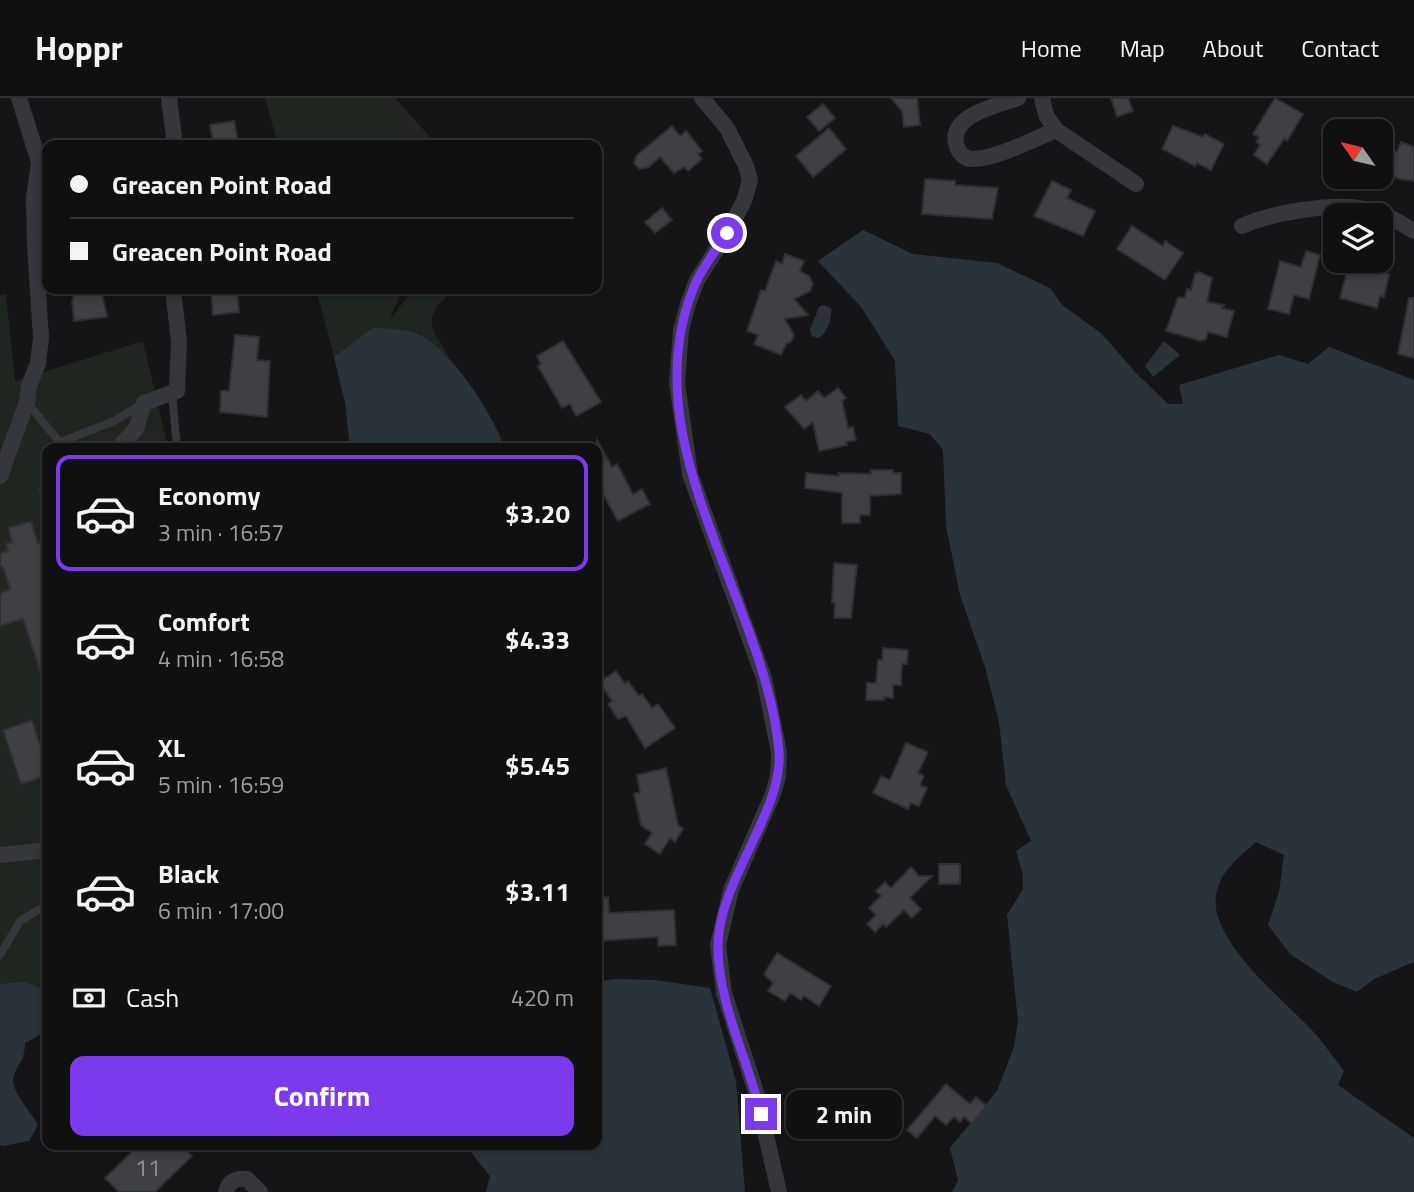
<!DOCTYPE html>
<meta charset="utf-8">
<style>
:root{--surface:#101011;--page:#1e1e1f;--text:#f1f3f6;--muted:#9c9d9f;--line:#303031;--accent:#7c3aed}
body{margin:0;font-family:"Titillium Web",sans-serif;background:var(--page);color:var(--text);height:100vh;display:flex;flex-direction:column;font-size:26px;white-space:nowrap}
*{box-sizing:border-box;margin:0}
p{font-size:23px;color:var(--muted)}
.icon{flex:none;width:38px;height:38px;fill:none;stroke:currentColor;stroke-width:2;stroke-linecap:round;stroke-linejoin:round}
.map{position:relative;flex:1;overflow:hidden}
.drawer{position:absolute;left:42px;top:345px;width:560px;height:707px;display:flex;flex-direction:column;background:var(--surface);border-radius:14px;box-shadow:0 4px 10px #0003,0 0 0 2px var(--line)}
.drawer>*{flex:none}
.top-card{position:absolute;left:42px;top:42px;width:560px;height:154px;border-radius:14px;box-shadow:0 4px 10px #0003,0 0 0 2px var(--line);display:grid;align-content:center;height:154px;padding:0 28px;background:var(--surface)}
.needle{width:46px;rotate:304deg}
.buttons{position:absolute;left:1323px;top:21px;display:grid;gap:14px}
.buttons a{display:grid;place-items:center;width:70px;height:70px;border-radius:14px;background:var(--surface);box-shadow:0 4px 10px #0003,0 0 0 2px var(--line);font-size:35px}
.end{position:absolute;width:32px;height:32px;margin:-16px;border:9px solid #7c3aed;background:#fff;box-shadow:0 0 0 4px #fff}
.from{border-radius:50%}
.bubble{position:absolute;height:49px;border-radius:14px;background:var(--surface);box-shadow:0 4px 10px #0003,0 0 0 2px var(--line);font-size:23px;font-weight:700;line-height:49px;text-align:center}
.top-card b{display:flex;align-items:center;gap:24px;height:66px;font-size:26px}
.top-card b+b{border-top:2px solid var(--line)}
.top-card i{width:18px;height:18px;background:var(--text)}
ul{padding:12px 0 0;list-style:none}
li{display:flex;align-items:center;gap:21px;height:116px;margin:0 14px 10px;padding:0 14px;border:4px solid transparent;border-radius:14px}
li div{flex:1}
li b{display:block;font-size:26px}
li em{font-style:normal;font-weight:700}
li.active{border-color:var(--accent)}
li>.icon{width:63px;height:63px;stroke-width:1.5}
.pay{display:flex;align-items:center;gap:18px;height:77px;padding:0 28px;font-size:26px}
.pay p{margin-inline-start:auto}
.action{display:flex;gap:14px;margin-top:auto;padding:14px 28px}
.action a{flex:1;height:80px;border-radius:14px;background:var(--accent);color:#fff;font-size:28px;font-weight:700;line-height:80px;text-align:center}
header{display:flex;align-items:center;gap:42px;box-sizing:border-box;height:98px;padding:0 35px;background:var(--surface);border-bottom:2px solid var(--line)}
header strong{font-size:33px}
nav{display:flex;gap:38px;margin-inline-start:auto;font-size:24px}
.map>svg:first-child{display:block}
</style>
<header>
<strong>Hoppr</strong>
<nav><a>Home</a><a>Map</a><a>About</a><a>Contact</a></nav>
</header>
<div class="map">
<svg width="1414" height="1094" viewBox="0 0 1414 1094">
<rect width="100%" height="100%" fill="#151517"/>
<g fill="#1f2620">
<path d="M265,0H395L437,47H278Z"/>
<path d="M316,191H403L388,224L414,191H455L437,208L431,222L434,234L450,261L420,236L374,229L334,259Z"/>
<path d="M6,196L15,283L143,243L168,350H47V929L0,948V197Z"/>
</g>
<g fill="#2b333a">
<path d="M863,132L913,156L997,165L1050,190L1062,207L1102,236L1136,275L1168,306H1183L1179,287L1279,257L1308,266L1329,249L1414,282V864L1374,881L1357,894L1331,883L1290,856L1268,827L1279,794L1284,757L1256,744C1238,760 1220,773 1216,798C1209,842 1283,902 1311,931C1323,944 1333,959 1344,973L1338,987L1414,1040V1094H952L958,1082L950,1050L997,993L1014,949L1018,923L1007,817L1023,791V777L1016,753L1031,743L1006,687L999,624L985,569L960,497L946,428L943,352L930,336L898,328L895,263L862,210L818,163Z"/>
<path d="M823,207L831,210C833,219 826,236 819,240L812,238L810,232L819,209Z"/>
<path d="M374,229C388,231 410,231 422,238C456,258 491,314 505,350H350L345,305L334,259Z"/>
<path d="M1164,243L1180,257L1153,279L1145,268Z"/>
<path d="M615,881L655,882L710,890L736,983L745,1094H486L490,1078L465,1047L597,1046V884Z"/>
<path d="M24,884L37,888L47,898V928L41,936L25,945C24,965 20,961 14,977C8,991 31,1014 38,1027L29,1043L3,1048L0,1047V886Z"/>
</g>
<g fill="#3f4044" stroke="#2f2f33" stroke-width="2">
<path d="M891,0H917L920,27L904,29L902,13Z"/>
<path d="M1111,0H1128L1133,13L1117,19Z"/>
<path d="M1275,0L1303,16L1287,43L1284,41L1267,66L1254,57L1260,47L1256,44L1259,39L1253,36Z"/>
<path d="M823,6L835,20L819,33L807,19Z"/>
<path d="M234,23L239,47H214L210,27Z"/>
<path d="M672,28L680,38L686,33L702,53L698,56L702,61L688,73L684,69L674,75L660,59L649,69L639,71L634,65L637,57Z"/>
<path d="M1173,28L1203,39L1205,36L1224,46L1211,72L1197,65L1195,68L1162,51Z"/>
<path d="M829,30L846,51L813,79L796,58Z"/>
<path d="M1401,44L1414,49V83L1400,81L1381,74V53L1387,55L1389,51L1397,54Z"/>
<path d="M925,81L955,83V87L998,90L992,121L922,116Z"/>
<path d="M1052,83L1071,92L1067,100L1095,113L1083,138L1034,118Z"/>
<path d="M662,110L672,122L655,135L645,124Z"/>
<path d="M1132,128L1163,148L1165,143L1183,155L1165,182L1117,151Z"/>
<path d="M1306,153L1320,157L1309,201L1294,197L1289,216L1268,211L1280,163L1301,169Z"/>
<path d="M785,156L804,163L800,173L809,178L813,186L810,193L794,201L808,217L785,221L794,237L791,244L786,246L781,257L754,246L758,237L747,233L761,192L765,193L776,163L782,166Z"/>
<path d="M1348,169L1389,176L1384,199L1380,198L1377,210L1340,200Z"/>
<path d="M1199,174L1212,180L1207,204L1224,207L1222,210L1234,213L1227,239L1208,234L1206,241L1201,243L1166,233L1178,199L1185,200L1187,191L1191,192L1195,176Z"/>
<path d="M76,191H101L107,219L74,223L72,203Z"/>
<path d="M211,191H237L239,214L213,217Z"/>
<path d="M1409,200H1414V260L1398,256Z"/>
<path d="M235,237L259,239L257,262L270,263L267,319L220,314L221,293H229Z"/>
<path d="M563,243L601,304L576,318L570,306L562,310L538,268L541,266L537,258Z"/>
<path d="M838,290L846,300L842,303L848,330L853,329L856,342L846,344L847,347L819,353L813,324L804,331L785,309L801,297L806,303L818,293L824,300Z"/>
<path d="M597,342L612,369L617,366L633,396L642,391L650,406L618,423L597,385Z"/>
<path d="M871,372H893V375H901V396L870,398V417H860V425H842V395L805,390L806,375L839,378V375L871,376Z"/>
<path d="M31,423L38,445L47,442V588H45L23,521L0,528V495L10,491L3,469L0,470V455L8,453L6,446L12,444L8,430Z"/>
<path d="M834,465L857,467L851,520H834L835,505H832Z"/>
<path d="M883,550L908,552L907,566H902L901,587H893V600L884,599V602H866L867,585H876L878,562H882Z"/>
<path d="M616,573L625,586L628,583L639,598L642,596L652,610L658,606L675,630L645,650L626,618L618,621L608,606L612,603L599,584Z"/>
<path d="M32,622L47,667V678L21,686L3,632Z"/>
<path d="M906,645L928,654L918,675L924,678L920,687L927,690L919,708L911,705L908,711L873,695L881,678L890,682Z"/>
<path d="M666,670L678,727L683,731L675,744L670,740L660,756L645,746L652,735L641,727L634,696L640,694L637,677Z"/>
<rect x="939" y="766" width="21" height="20"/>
<path d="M911,769L919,778H932L910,800L921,811L912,820L904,812L886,829L883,826L875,834L867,826L876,817L869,810L881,798L876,793L885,784L891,790Z"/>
<path d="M608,799L609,815L674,812L676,847L658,848V839L597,843V800Z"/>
<path d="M777,855L831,888L819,908L804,898L801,902L790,895L785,903L768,893L773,885L764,876Z"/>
<path d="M946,986L970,1006L976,999L987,1008L972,1026L964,1019L960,1024L954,1019L946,1027L935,1018L917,1040L907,1032Z"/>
<path d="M123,1046H181L192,1058L155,1094H119L105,1080L131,1055Z"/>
</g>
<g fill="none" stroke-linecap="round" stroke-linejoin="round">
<g stroke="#36373c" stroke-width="8">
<path d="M172,295L177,350"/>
<path d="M27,304L64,350"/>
<path d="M56,350L60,344L112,324L141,307"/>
<path d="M47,368L43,391L47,412"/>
<path d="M0,857L20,823L47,807"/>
</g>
<g stroke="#36373c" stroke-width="16">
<path d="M169,0L175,47"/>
<path d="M702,0L727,30L746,68L750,82L744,103L727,135L697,182L688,206L681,232L677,285L690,376L764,580L779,654L778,678L773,696L731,792L718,847L724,895L756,994L779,1094"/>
<path d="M1018,0C997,8 946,17 957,49C960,56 965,61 973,61C996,61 1034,41 1056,32"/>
<path d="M1042,0L1046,17L1056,32L1136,86"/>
<path d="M1242,128C1270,115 1334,104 1365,111C1382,114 1399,124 1414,133"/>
<path d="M118,350L136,331L144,305L177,293L179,244L173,191"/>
<path d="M0,378L27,304L29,288L38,265L41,240L35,147L34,100L39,64L19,0"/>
<path d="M0,757L47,752"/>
<path d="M226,1094C229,1083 236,1080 247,1081L260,1094"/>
</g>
</g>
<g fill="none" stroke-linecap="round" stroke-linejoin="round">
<path stroke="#7c3aed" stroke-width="9" d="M727,135C717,151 704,167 696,184C627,342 765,500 779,653C784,713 718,783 718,848C718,906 748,961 761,1016"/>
</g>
<g text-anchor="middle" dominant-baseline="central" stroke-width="5" stroke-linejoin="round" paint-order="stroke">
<g font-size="23" fill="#8d909a">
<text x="148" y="1069">11</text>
</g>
</g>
</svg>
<div class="buttons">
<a><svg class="needle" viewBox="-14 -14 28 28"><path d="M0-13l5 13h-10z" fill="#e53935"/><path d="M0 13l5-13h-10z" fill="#9c9d9f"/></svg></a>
<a><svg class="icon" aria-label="layers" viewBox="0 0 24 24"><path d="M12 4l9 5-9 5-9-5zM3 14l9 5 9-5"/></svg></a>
</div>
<i class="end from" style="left:727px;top:135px"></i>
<i class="end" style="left:761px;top:1016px"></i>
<div class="bubble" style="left:786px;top:992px;width:116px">2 min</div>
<div class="top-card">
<b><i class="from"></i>Greacen Point Road</b>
<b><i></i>Greacen Point Road</b>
</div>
<section class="drawer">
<ul>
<li class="active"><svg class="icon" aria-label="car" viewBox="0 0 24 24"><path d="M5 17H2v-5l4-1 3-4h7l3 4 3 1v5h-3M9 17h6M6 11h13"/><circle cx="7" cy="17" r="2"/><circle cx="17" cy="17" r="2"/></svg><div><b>Economy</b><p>3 min · 16:57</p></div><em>$3.20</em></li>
<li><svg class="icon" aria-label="car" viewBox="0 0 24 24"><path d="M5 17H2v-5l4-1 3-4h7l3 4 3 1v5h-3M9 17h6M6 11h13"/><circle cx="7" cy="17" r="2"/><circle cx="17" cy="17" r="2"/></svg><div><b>Comfort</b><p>4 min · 16:58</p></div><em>$4.33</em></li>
<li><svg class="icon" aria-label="car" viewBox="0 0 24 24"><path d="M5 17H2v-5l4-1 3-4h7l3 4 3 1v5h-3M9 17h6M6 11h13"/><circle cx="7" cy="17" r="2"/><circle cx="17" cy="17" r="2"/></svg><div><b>XL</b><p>5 min · 16:59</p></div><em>$5.45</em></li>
<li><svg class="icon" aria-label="car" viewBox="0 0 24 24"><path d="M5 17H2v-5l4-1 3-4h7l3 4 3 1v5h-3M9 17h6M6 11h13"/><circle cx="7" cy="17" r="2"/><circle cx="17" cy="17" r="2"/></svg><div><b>Black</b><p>6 min · 17:00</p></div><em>$3.11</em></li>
</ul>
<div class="pay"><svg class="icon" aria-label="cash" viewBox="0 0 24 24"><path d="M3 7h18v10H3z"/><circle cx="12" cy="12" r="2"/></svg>Cash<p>420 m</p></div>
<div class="action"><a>Confirm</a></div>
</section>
</div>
